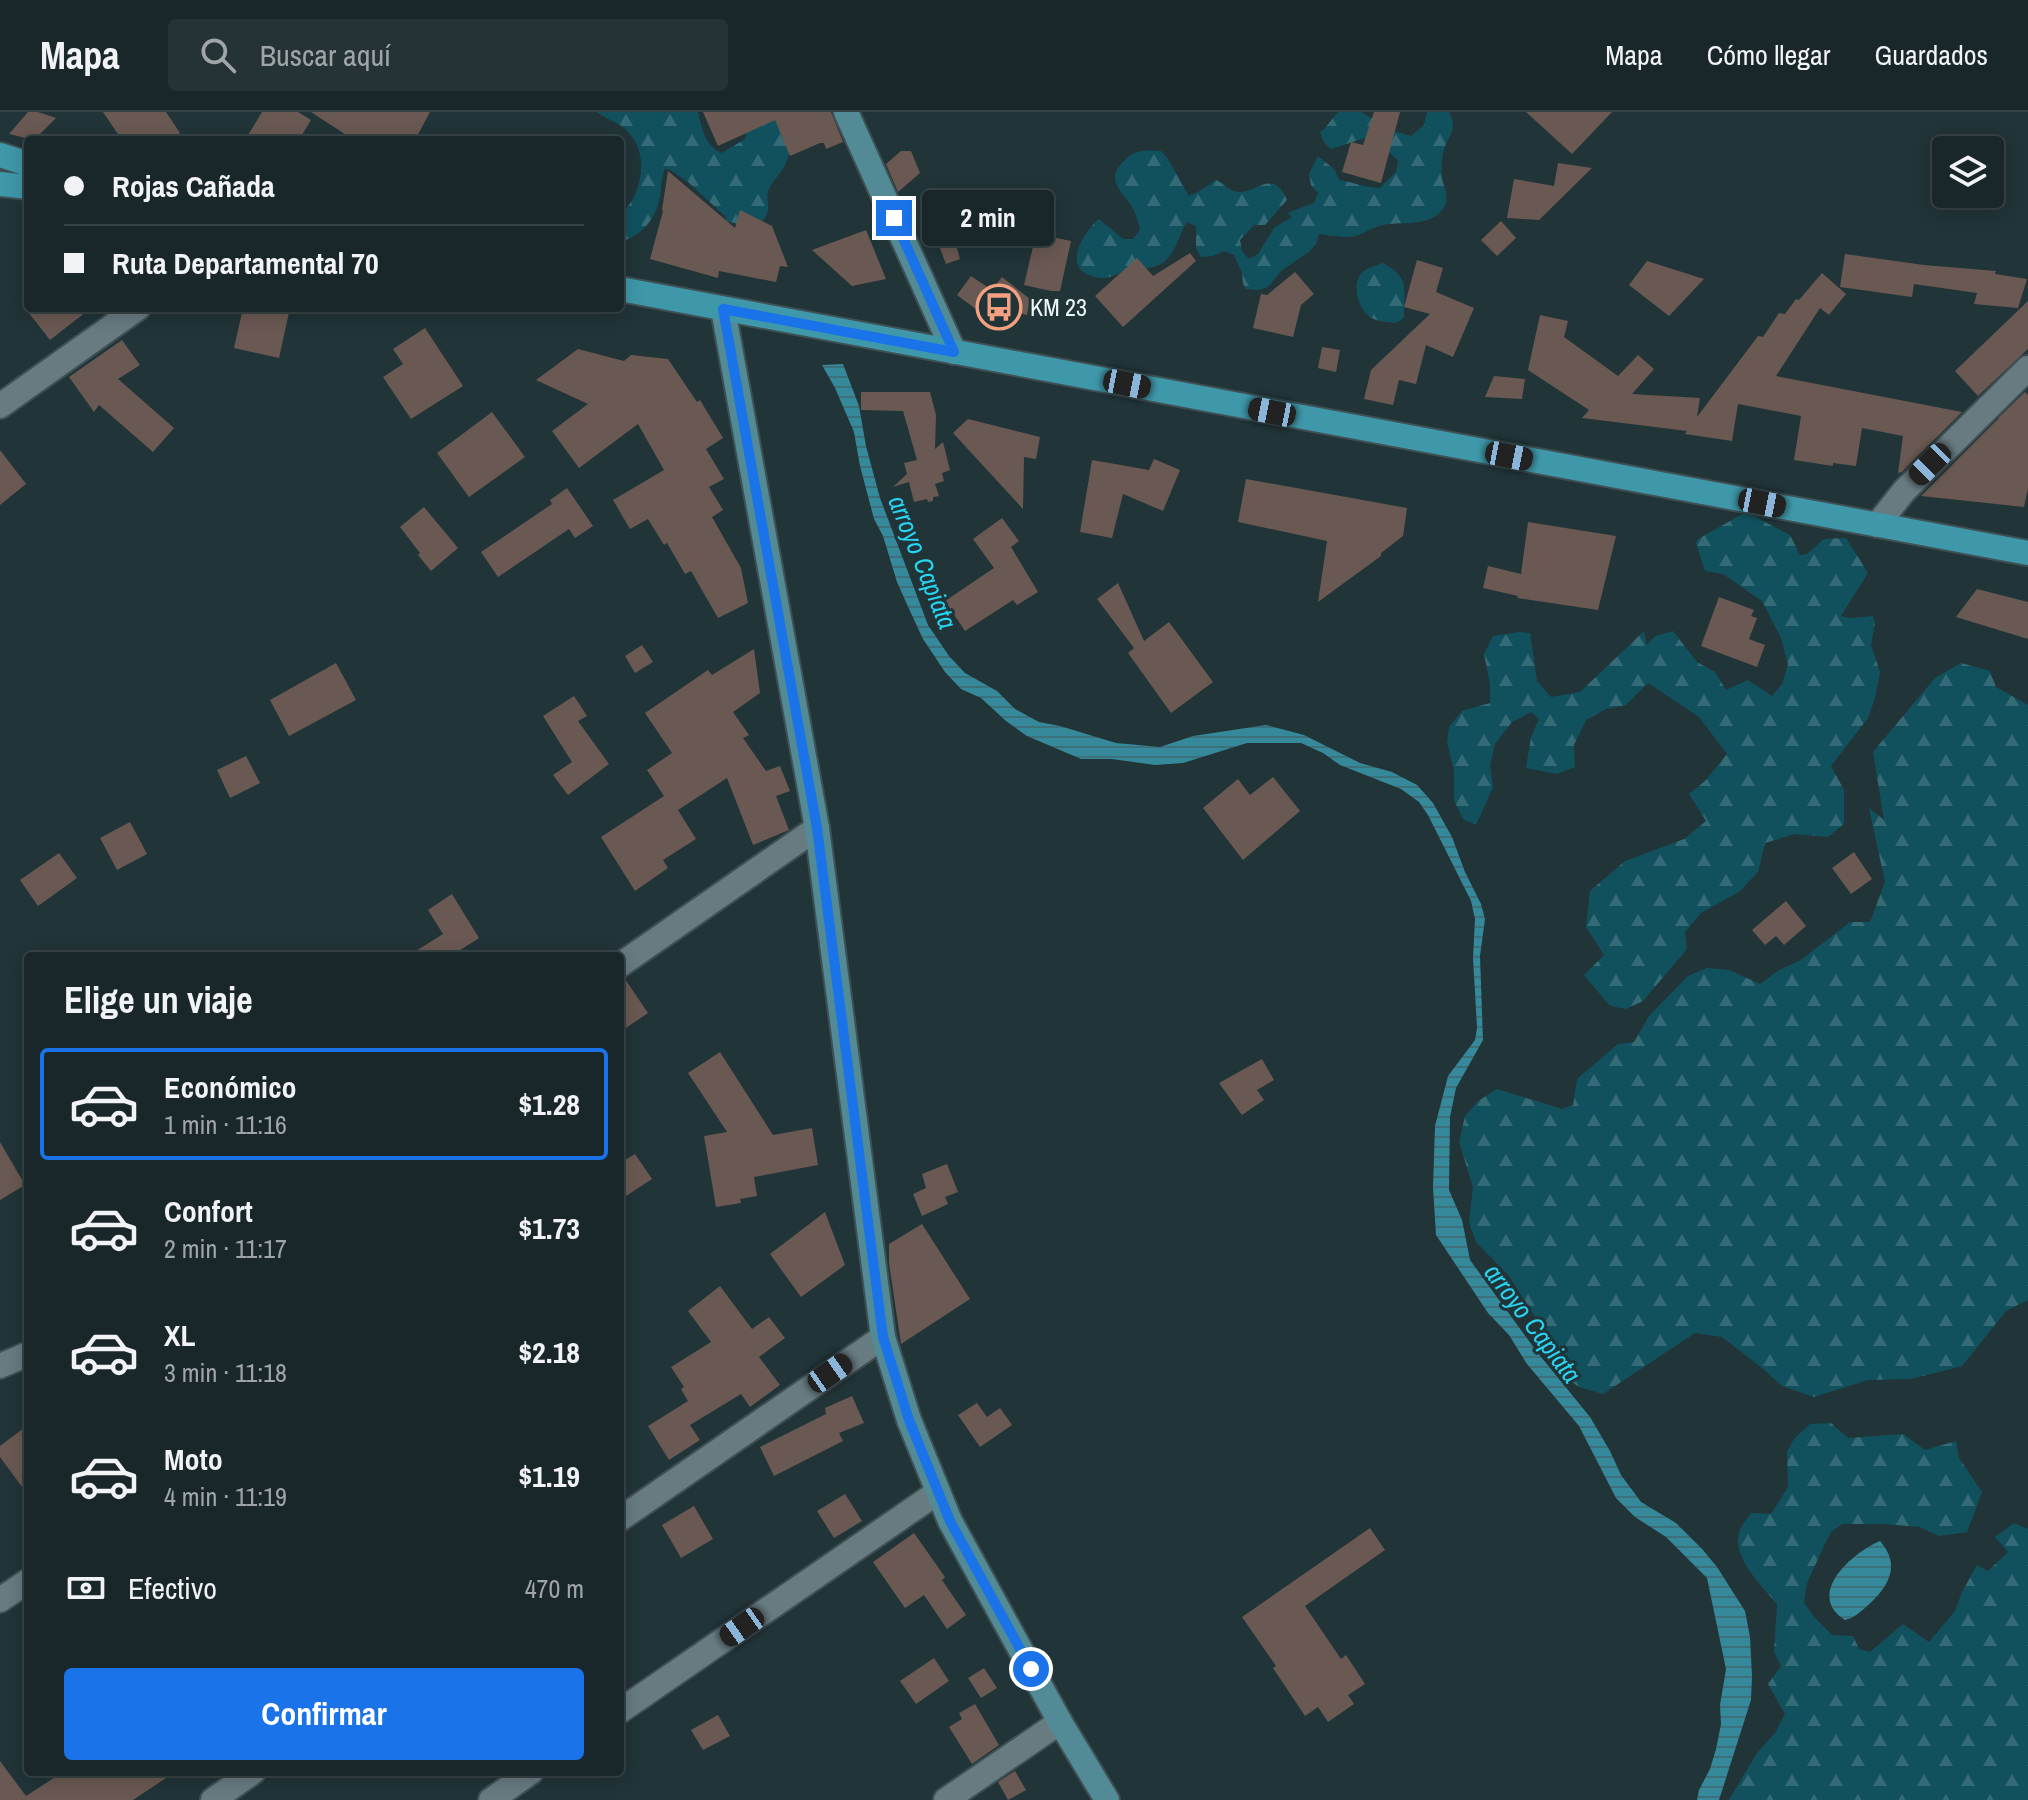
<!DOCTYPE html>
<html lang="es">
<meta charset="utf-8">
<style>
:root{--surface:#19272a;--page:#263336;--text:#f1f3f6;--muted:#9fa5a8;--line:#374447;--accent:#1a73e8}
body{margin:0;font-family:"Archivo Narrow",sans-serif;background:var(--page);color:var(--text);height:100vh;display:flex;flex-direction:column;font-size:30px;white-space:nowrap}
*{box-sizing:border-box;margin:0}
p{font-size:26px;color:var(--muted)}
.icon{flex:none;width:44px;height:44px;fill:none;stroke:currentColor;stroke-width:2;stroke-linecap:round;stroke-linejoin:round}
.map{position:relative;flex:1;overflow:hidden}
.sheet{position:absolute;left:24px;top:840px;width:600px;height:824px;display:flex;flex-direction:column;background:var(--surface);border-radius:8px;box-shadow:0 4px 20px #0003,0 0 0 2px var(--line)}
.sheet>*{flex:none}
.banner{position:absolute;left:24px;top:24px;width:600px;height:176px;border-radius:8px;box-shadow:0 4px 20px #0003,0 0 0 2px var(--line);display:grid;align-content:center;height:176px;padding:0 40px;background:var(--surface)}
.fabs{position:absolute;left:1932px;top:24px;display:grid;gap:16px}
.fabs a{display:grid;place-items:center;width:72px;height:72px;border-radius:8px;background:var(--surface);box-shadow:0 4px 20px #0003,0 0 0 2px var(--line);font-size:40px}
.end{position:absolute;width:36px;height:36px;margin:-18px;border:10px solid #1a73e8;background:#fff;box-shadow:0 0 0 4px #fff}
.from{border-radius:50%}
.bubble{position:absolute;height:56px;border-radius:8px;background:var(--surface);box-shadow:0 4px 20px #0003,0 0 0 2px var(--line);font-size:26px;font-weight:800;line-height:56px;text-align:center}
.car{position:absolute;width:24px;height:48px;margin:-24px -12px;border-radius:10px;box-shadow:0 0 6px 2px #0007;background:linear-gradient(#222 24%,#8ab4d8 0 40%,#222 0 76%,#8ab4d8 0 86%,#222 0)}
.banner b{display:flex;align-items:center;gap:28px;height:76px;font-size:30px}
.banner b+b{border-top:2px solid var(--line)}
.banner i{width:20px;height:20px;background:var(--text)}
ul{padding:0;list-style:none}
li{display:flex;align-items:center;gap:24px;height:112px;margin:0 16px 12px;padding:0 24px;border:4px solid transparent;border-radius:8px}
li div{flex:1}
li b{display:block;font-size:30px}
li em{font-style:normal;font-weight:800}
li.active{border-color:var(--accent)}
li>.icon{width:72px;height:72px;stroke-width:1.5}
h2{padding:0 40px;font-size:36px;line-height:96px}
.pay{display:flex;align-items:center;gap:20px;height:88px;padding:0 40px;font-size:30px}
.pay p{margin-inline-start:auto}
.button{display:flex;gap:16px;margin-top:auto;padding:16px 40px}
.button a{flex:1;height:92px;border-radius:8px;background:var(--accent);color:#fff;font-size:32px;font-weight:800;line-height:92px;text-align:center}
header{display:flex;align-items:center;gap:48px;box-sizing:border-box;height:112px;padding:0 40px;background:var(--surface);border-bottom:2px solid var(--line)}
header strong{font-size:38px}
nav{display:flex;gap:44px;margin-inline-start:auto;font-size:28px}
.search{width:560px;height:72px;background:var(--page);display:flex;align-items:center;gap:20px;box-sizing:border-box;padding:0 28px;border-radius:8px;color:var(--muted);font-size:30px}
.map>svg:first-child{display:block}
</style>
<header>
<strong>Mapa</strong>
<div class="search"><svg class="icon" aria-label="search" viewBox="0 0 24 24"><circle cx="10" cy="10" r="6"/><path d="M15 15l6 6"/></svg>Buscar aquí</div>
<nav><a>Mapa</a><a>Cómo llegar</a><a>Guardados</a></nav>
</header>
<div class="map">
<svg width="2028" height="1688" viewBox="0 0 2028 1688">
<defs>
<pattern id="forest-firs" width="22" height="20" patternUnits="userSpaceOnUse" patternTransform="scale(2)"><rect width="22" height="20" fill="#11515e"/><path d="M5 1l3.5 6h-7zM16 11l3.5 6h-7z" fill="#346b76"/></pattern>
<pattern id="water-rules" width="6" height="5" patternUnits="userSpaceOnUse" patternTransform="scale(2)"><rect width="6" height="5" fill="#35899b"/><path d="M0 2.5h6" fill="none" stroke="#3c707b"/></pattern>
</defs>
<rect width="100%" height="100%" fill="#213438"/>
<g fill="url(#forest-firs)">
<path d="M597,0H698C702,17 705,34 722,41L745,27L748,13L776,0C785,23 797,36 782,58C777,65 771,72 768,79C766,87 769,91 768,98C764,119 741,113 726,109V105L688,70L669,57H665C660,68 662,78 659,89C654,109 640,125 620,130V103C642,84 650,44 629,21C620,10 607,8 597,0Z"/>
<path d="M1339,0H1361L1390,18L1411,24L1424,13L1427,0H1449C1459,19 1447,24 1443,41C1442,45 1441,62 1442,66C1444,76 1450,85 1444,95C1431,117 1399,108 1379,114C1368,117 1362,124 1350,125C1340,125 1329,123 1319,122L1316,132L1309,140L1282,158L1268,175L1258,178L1246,177L1243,172L1242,161L1234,143L1224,139L1213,144L1201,145L1196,136V114L1187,110C1179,122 1177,138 1166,148C1158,157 1142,156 1130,158C1120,159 1111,167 1101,166C1060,162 1079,124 1099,107L1123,127H1133L1140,118C1138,108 1135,98 1128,89C1116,74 1107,64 1126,47C1136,37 1147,38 1161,39L1168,47L1189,84L1198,80L1216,68C1223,71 1229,79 1238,80C1256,82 1273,55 1287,88L1265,113H1254L1240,128L1242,139L1249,147L1258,142L1274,116L1292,105L1287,101L1314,91L1318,81L1311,73L1309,62L1318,44L1335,58L1339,68C1353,70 1366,76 1380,76L1396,60L1398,49L1375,26H1365L1331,37L1324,30L1320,20C1329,14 1331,6 1339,0Z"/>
<path d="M1383,151C1412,167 1403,178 1404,206L1396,211C1387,210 1378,210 1370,205C1359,197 1352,176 1360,163C1365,156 1375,154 1383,151Z"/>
<path d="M1746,400L1790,423L1800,443L1807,442L1824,427L1846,426L1868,461L1841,504L1850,506L1873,504L1875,511L1871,533L1880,560L1875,586L1868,606L1831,654L1844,678V712L1828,725L1795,722L1765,731L1758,760L1739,780L1701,801L1685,820L1687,837L1643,889L1626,897L1610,894L1584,863L1604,843L1586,815L1590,779L1625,749L1684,727L1706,709L1689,682L1705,669L1727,642L1699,605L1648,571L1626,593L1606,597L1586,608L1574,633L1575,655L1557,662L1526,656L1531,625L1539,607L1531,600L1512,610L1495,632L1490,653L1493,675L1476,713L1463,707L1454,688V659L1447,630L1449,615L1462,599L1490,591V572L1484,542L1493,524L1520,520L1530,521L1537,569L1551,585L1580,580L1644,519L1647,533L1655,524L1673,519L1697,550L1715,560L1726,578L1748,568L1772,584L1782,572L1788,552L1781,526L1762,489L1723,462L1705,459L1696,431L1698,427Z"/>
<path d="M1961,551L1990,559L1996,575L2028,593V1188L2006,1199L1962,1254L1911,1267L1868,1268L1814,1285L1782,1274L1762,1256L1722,1225L1695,1221L1603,1282L1579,1275L1562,1263L1545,1240L1544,1219L1509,1164L1476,1130L1469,1111L1473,1075L1459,1030L1465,1004L1478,989L1497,977L1562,997L1573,993L1577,967L1618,932L1634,930L1649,904L1688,864L1707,856L1729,858L1760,872L1779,858L1801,848L1850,810H1870L1885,770L1869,696L1884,708L1873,640L1935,566Z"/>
<path d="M1831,1311L1848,1326L1903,1322L1925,1338L1956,1329L1959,1346L1982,1380L1967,1420L1939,1424L1920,1415L1884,1412H1842L1831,1420L1823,1436L1807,1471L1804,1491L1815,1506L1832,1523L1853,1524L1859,1537L1870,1540L1903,1512L1929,1530L1955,1499L1962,1480L1977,1453L1988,1459L2008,1440L1995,1425L2014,1411L2028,1417V1688H1729L1757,1641L1775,1621L1785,1602L1768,1572L1781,1554L1774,1540L1777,1492C1763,1475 1729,1443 1740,1418C1742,1412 1748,1406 1751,1401L1771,1402L1788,1375L1787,1340L1794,1327L1810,1312Z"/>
</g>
<g fill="url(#water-rules)">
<path d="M843,252L859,294L866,334L880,386L928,513L949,544L965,561L997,579L1015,597L1039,610L1060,614L1116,631L1160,635L1193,624L1266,613L1304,623L1360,651L1392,660L1417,673L1433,691L1452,725L1465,760L1481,792L1485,807L1480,844L1483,928L1456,976L1450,1005L1449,1078L1462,1108L1470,1148L1537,1240L1590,1305L1610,1339L1621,1363L1641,1390L1676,1411L1703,1438L1717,1455L1745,1499L1750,1525L1752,1564L1751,1588L1719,1688H1697L1699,1678L1710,1657L1716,1637L1721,1612L1720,1593L1726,1557L1707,1466L1666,1425L1635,1405L1616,1386L1579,1314L1527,1252L1509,1223L1488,1201L1436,1123L1433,1075L1435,1014L1448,964L1475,928L1477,916L1473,846L1475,807L1471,789L1428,703L1419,690L1401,677L1340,653L1323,641L1301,631H1247L1183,651L1155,653L1112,647H1081L1027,624L1006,609L981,586L961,577L945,560L923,527L910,499L897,470L883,424L874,407L860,354L854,320L835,276L822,253Z"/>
<path d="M1880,1429C1902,1454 1888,1476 1866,1495C1859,1501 1854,1506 1845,1508C1805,1482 1852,1441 1880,1429Z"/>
</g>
<g fill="#6a5952">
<path d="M28,0H38L56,6L34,28L9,22Z"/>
<path d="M103,0H166L180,21L170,28H122Z"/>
<path d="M262,0H298L311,8L299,28H245Z"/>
<path d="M311,0H430L415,28H354Z"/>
<path d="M703,0H831L843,30L826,37L824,31H820L790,44L775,8L718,34Z"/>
<path d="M1374,0H1400L1381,71L1342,60L1351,30L1363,33Z"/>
<path d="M1526,0H1612L1572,42Z"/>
<path d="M901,39H911L920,61L898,80L886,52Z"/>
<path d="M1558,51L1592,56L1539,108L1507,106L1514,67L1554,74Z"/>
<path d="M668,59L735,116L740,98L772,114L788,155L780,154L776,170L719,159L718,166L650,147L663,99L662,98Z"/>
<path d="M943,86L960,147L946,152L925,97Z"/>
<path d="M1501,109L1516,126L1497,144L1481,128Z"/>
<path d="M866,118L886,167L852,174L812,138Z"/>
<path d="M1036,122L1071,129L1060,179H1051L1024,173Z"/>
<path d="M1190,141L1196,149L1123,215L1095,184L1137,146L1153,164Z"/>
<path d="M1845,142L1924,153L1996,159L1995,162L2027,167L2018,196L1974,192L1977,181L1914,172L1912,185L1840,175Z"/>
<path d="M1417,148L1443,156L1436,180L1474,196L1453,245L1426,233L1416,272L1399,268L1393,293L1364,287L1371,258L1430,202L1404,195Z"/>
<path d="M1647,149L1704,167L1669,204L1629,173Z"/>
<path d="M1295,160L1314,182L1301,193L1293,225L1253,216L1261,182L1267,183Z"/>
<path d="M1822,161L1846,182L1829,203L1820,196L1776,264L1962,300L1902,360L1898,361L1903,324L1862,316L1856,354L1833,351V354L1794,348L1801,304L1738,292L1732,329L1685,322L1687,319L1582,306L1589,298L1528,258L1540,203L1568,209L1564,225L1618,264L1638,243L1654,257L1632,282L1700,286L1697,305L1758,224L1763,225L1779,201L1785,202L1796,187L1799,188Z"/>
<path d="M971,164L992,178L1002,165L1030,187L1027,203L996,197L989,207L957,183Z"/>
<path d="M2028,189V237L1978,284L1955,259Z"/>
<path d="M25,196H91L50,228Z"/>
<path d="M243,196H290L279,246L234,236Z"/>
<path d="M425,216L463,274L411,307L383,265L403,252L393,237Z"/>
<path d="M122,228L140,253L118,267L174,316L153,340L99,293L94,300L69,265Z"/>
<path d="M1322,235L1340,238L1336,260L1318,256Z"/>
<path d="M578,237L624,249L631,243L668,247L697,290L700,288L723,326L706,337L724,367L709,375L723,398L712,405L741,456L748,491L718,506L691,459L685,462L667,431L664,433L648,407L630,417L613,388L664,358L638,312L579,356L552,319L588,292L536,268Z"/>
<path d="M1494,264L1525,267L1522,287L1485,285Z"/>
<path d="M861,280H930L936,303L935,337L943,330L950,358L942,361L944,369L935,372L939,384L933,385V389L928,390L927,387L914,390L909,370L893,375L907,362L904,351L917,348L903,299L861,298Z"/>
<path d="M2025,280L2028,283V376L2024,395L1921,384L1998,307L1999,308L1998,306Z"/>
<path d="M492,300L525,345L469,385L437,341Z"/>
<path d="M968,307L1040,325L1036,347L1024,345L1023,397L953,321Z"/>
<path d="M0,338L26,372L0,393Z"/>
<path d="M1154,347L1180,358L1163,399L1123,382L1112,426L1080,420L1092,348L1149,358Z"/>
<path d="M1246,367L1407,396L1403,424L1381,441V444L1318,490L1327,429L1238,410Z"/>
<path d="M567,376L593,414L575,426L569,417L498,465L481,440L552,392L550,388Z"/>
<path d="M424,395L458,436L431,459L418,443L420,441L400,415Z"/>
<path d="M1002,406L1019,429L1011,435L1038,480L1017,493L1013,488L965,519L945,489L994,456L973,427Z"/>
<path d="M1528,410L1616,424L1598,498L1517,486L1518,484L1483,476L1488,454L1521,462Z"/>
<path d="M1118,471L1144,529L1169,510L1213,570L1171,601L1128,541L1134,536L1097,487Z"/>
<path d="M1977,477L2028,490V527L1956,505Z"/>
<path d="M1719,485L1754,498L1751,504L1757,506L1749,527L1765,533L1757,555L1701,534Z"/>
<path d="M642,533L653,550L635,561L625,544Z"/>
<path d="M754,537L760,581L733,600L749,623L743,626L766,659L780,654L790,679L776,684L789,718L753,733L727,666L678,698L696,727L663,748L668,756L635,779L601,725L664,684L647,658L672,641L645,601L708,558L712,563Z"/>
<path d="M336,551L356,588L289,624L270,588Z"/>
<path d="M574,584L587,604L578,609L609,652L568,683L553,663L572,650L543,604Z"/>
<path d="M246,644L260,671L230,686L217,658Z"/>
<path d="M1273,665L1300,699L1243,748L1203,696L1238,667L1250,683Z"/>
<path d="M130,710L147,742L117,758L100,726Z"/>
<path d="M1854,740L1872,767L1851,782L1832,756Z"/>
<path d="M59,741L77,766L38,794L20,768Z"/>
<path d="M452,782L479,826L451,844H408L443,822L428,798Z"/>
<path d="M1786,789L1806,814L1784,833L1776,824L1765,833L1752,818Z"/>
<path d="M625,867L648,901L620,920V868Z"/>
<path d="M720,940L773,1023L812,1016L818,1053L754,1065L757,1084L740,1087L741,1091L716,1095L704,1024L727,1020L688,961Z"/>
<path d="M1262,947L1274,968L1257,978L1264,988L1242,1003L1219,971Z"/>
<path d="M0,1030L25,1073L0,1088Z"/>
<path d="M635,1042L652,1067L620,1088V1051Z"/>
<path d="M947,1052L958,1080L945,1085L948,1092L922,1104L913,1082L926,1076L922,1062Z"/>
<path d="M825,1100L845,1153L801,1185L770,1142Z"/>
<path d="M922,1112L970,1187L901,1232L889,1151V1132Z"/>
<path d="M720,1174L752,1217L769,1205L785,1226L759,1245L780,1273L750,1295L741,1282L690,1313L700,1328L669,1348L648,1314L688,1289L681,1277L684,1275L671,1255L711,1230L688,1199Z"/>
<path d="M852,1284L864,1311L839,1321L843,1329L774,1364L760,1335L826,1302L825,1296Z"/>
<path d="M977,1291L987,1305L1000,1296L1012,1313L980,1335L958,1303Z"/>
<path d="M28,1313V1383L0,1345V1334Z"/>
<path d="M845,1382L862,1409L834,1426L817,1399Z"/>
<path d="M694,1394L713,1427L681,1446L662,1413Z"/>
<path d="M1370,1416L1385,1438L1305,1494L1341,1547L1346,1543L1365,1572L1348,1583L1354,1592L1328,1610L1318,1595L1305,1604L1273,1556L1276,1554L1242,1505Z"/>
<path d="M914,1421L945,1465L942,1468L966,1503L947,1517L924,1483L905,1496L873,1450Z"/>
<path d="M934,1546L949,1569L916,1592L900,1569Z"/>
<path d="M984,1556L997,1576L981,1586L968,1566Z"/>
<path d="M975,1592L999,1633L972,1652L949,1615L962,1607L959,1601Z"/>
<path d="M718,1603L730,1624L703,1638L691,1618Z"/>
<path d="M0,1649L26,1684L63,1660H175L133,1688H0Z"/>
<path d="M1015,1659L1026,1678L1008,1688L998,1670Z"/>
</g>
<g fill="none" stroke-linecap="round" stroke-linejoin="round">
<g stroke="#3f5054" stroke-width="28">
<g id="minor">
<path d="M0,294L138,196"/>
<path d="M1877,413L1904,379L2028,256"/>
<path d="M620,853L817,716"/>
<path d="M0,1254L28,1242"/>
<path d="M620,1407L883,1225"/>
<path d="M0,1488L28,1469"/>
<path d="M620,1599L938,1380"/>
<path d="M213,1688L253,1660"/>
<path d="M491,1688L531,1660"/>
<path d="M946,1688L1060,1610"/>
</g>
</g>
<g stroke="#3f5054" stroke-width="28">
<g id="secondary">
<path d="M846,0L954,240"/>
<path d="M723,197L817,716L883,1225L909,1308L950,1409L1060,1610L1107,1688"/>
</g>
</g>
<g stroke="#3f5054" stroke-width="28">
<g id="primary">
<path d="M0,43L28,52"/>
<path d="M0,72L28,75"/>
<path d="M620,177L2028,441"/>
</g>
</g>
<use href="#minor" stroke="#677b80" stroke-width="24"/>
<use href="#secondary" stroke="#528a95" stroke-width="24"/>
<use href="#primary" stroke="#3e98a9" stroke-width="24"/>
</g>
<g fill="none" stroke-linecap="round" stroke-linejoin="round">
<path stroke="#1a73e8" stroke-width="10" d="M894,106L954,240L723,197L817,716L883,1225L909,1308L950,1409L1031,1557"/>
</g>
<defs>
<g id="bus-ring" transform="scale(2.3)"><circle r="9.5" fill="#213438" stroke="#f2a080" stroke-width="1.5"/><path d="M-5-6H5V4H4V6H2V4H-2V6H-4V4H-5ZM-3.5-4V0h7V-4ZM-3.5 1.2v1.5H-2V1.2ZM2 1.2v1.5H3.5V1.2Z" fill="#f2a080"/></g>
</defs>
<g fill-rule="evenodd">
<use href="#bus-ring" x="999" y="195"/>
</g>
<g text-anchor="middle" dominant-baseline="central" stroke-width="6" stroke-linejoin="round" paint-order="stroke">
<g font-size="24" fill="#ecf7fa" stroke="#213438" text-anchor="start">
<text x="1030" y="195">KM 23</text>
</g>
<g font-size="26" font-style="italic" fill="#27d4f3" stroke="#213438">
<text transform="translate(923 450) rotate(68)">arroyo Capiata</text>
<text transform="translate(1533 1211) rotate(53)">arroyo Capiata</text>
</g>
</g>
</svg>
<div class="fabs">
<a><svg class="icon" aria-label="layers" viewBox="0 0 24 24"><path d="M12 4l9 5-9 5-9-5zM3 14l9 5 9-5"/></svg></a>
</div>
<i class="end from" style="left:1031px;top:1557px"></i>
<i class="end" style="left:894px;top:106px"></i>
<div class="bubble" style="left:922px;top:78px;width:132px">2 min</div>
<i class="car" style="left:1127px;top:272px;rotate:101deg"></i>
<i class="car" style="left:1272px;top:300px;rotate:281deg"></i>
<i class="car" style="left:1509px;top:344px;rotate:101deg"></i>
<i class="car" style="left:1930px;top:352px;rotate:225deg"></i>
<i class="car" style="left:1762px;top:391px;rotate:101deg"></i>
<i class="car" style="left:830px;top:1261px;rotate:55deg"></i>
<i class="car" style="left:742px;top:1515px;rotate:235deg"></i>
<div class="banner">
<b><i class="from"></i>Rojas Cañada</b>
<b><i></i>Ruta Departamental 70</b>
</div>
<section class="sheet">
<h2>Elige un viaje</h2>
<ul>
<li class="active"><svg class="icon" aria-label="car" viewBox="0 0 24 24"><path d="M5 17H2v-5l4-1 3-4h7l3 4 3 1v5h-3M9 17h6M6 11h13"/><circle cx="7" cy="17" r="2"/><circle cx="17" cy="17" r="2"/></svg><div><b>Económico</b><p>1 min · 11:16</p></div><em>$1.28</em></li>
<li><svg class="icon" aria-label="car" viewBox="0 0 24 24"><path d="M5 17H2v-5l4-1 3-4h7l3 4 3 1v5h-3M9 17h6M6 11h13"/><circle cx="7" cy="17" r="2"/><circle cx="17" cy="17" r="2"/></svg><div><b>Confort</b><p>2 min · 11:17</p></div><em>$1.73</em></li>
<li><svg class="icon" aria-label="car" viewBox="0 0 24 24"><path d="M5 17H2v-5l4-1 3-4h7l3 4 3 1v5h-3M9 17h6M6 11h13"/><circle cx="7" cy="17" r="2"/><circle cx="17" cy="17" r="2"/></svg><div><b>XL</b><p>3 min · 11:18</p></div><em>$2.18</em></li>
<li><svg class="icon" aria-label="car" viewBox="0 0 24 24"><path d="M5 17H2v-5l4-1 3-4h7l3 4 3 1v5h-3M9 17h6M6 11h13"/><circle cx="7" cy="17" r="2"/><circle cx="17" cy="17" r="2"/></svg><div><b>Moto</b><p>4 min · 11:19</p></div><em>$1.19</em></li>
</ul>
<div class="pay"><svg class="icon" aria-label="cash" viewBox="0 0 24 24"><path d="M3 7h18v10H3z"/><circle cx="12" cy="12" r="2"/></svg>Efectivo<p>470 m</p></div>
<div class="button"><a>Confirmar</a></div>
</section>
</div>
